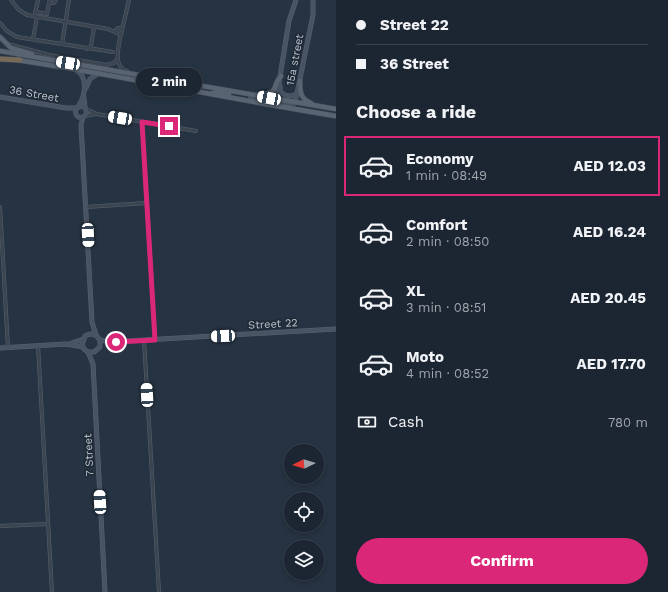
<!DOCTYPE html>
<meta charset="utf-8">
<style>
:root{--surface:#1c2632;--page:#29323e;--text:#f1f3f6;--muted:#a0a5ac;--line:#3a434d;--accent:#db2777}
body{margin:0;font-family:"Work Sans",sans-serif;background:var(--page);color:var(--text);height:100vh;display:flex;flex-direction:column;font-size:15px;white-space:nowrap}
*{box-sizing:border-box;margin:0}
p{font-size:13px;color:var(--muted)}
.icon{flex:none;width:22px;height:22px;fill:none;stroke:currentColor;stroke-width:2;stroke-linecap:round;stroke-linejoin:round}
.map{position:relative;flex:1;overflow:hidden}
.drawer{display:flex;flex-direction:column;background:var(--surface);width:332px}
.drawer>*{flex:none}
.hud{display:grid;align-content:center;height:88px;padding:0 20px;background:var(--surface)}
.needle{width:26px;rotate:265deg}
.tools{position:absolute;left:284px;top:444px;display:grid;gap:8px}
.tools a{display:grid;place-items:center;width:40px;height:40px;border-radius:50%;background:var(--surface);box-shadow:0 2px 6px #0003,0 0 0 1px var(--line);font-size:20px}
.end{position:absolute;width:18px;height:18px;margin:-9px;border:5px solid #db2777;background:#fff;box-shadow:0 0 0 2px #fff}
.from{border-radius:50%}
.bubble{position:absolute;height:28px;border-radius:14px;background:var(--surface);box-shadow:0 2px 6px #0003,0 0 0 1px var(--line);font-size:13px;font-weight:700;line-height:28px;text-align:center}
.car{position:absolute;width:12px;height:24px;margin:-12px -6px;border-radius:5px;box-shadow:0 0 3px 1px #0007;background:linear-gradient(#fff 24%,#345 0 40%,#fff 0 76%,#345 0 86%,#fff 0)}
.hud b{display:flex;align-items:center;gap:14px;height:38px;font-size:15px}
.hud b+b{border-top:1px solid var(--line)}
.hud i{width:10px;height:10px;background:var(--text)}
ul{padding:0;list-style:none}
li{display:flex;align-items:center;gap:12px;height:60px;margin:0 8px 6px;padding:0 12px;border:2px solid transparent;border-radius:0px}
li div{flex:1}
li b{display:block;font-size:15px}
li em{font-style:normal;font-weight:700}
li.selected{border-color:var(--accent)}
li>.icon{width:36px;height:36px;stroke-width:1.5}
h2{padding:0 20px;font-size:18px;line-height:48px}
.pay{display:flex;align-items:center;gap:10px;height:44px;padding:0 20px;font-size:15px}
.pay p{margin-inline-start:auto}
.cta{display:flex;gap:8px;margin-top:auto;padding:8px 20px}
.cta a{flex:1;height:46px;border-radius:24px;background:var(--accent);color:#fff;font-size:16px;font-weight:700;line-height:46px;text-align:center}
main{display:flex;flex:1;min-height:0}
.map>svg:first-child{display:block}
</style>
<main>
<div class="map">
<svg width="336" height="592" viewBox="0 0 336 592">
<rect width="100%" height="100%" fill="#263342"/>
<g fill="none" stroke-linecap="round" stroke-linejoin="round">
<g stroke="#58636f" stroke-width="4">
<g id="street">
<path d="M11,0L19,10L27,15L108,29L117,33"/>
<path d="M50,0L49,3H54L56,0"/>
<path d="M35,12L47,14L49,3"/>
<path d="M35,14L38,0"/>
<path d="M0,23L7,31L17,37L113,52"/>
<circle cx="119" cy="31" r="3"/>
<path d="M122,30L129,0"/>
<path d="M121,33C119,45 112,67 127,71"/>
<path d="M33,39L37,17"/>
<path d="M8,44L49,55L106,65L114,63L118,58"/>
<path d="M62,44L69,0"/>
<path d="M87,49L91,46L94,27"/>
<path d="M86,109L97,114L196,131"/>
<path d="M85,116L95,114"/>
<path d="M142,122L155,340"/>
<path d="M0,207L8,348"/>
<path d="M86,207L147,203"/>
<path d="M144,340L159,592"/>
<path d="M38,346L52,592"/>
<path d="M0,526L48,524"/>
</g>
</g>
<g stroke="#58636f" stroke-width="5">
<g id="secondary">
<path d="M76,70C89,77 85,97 78,107"/>
<path d="M280,86V91C285,97 292,97 298,93"/>
<path d="M86,88L90,79L99,73"/>
<path d="M0,97L66,108H77"/>
<path d="M84,98L85,108"/>
<path d="M250,99L291,105L295,103L313,15V0"/>
<path d="M276,101L289,21L296,0"/>
<circle cx="81" cy="112" r="5.5"/>
<path d="M83,117L81,125L92,322L96,335"/>
<path d="M100,340L111,342L127,341L336,329"/>
<path d="M69,344L83,339"/>
<path d="M0,348L66,344L83,347"/>
<path d="M88,352H94L100,347V340C96,334 91,332 85,336L82,345L84,349L88,352L93,364L105,592"/>
</g>
</g>
<g stroke="#444e5b" stroke-width="5.5">
<g id="primary">
<path d="M0,37L11,48L32,54"/>
<path d="M0,51L336,109"/>
<path d="M17,60C124,76 229,99 336,116"/>
<path d="M136,80L144,86"/>
<path d="M300,81C300,91 300,99 311,103"/>
<path d="M213,93L219,92L229,94"/>
<path d="M259,94C281,94 271,86 281,76"/>
</g>
</g>
<g stroke="#45505c" stroke-width="6">
<path id="highway" d="M0,59L20,60"/>
</g>
<use href="#street" stroke="#3a4551" stroke-width="3"/>
<use href="#secondary" stroke="#485464" stroke-width="4"/>
<use href="#primary" stroke="#586471" stroke-width="4.5"/>
<use href="#highway" stroke="#776957" stroke-width="5"/>
</g>
<g fill="none" stroke-linecap="round" stroke-linejoin="round">
<path stroke="#db2777" stroke-width="5" d="M116,342L155,340L142,122L169,126"/>
</g>
<g text-anchor="middle" dominant-baseline="central" stroke-width="3.5" stroke-linejoin="round" paint-order="stroke">
<g font-size="11" fill="#b7c0cb" stroke="#1f2a37">
<text transform="translate(295 60) rotate(-79)">15a street</text>
<text transform="translate(34 94) rotate(10)">36 Street</text>
<text transform="translate(273 324) rotate(-3)">Street 22</text>
<text transform="translate(89 455) rotate(-93)">7 Street</text>
</g>
</g>
</svg>
<div class="tools">
<a><svg class="needle" viewBox="-14 -14 28 28"><path d="M0-13l5 13h-10z" fill="#e53935"/><path d="M0 13l5-13h-10z" fill="#a0a5ac"/></svg></a>
<a><svg class="icon" aria-label="locate" viewBox="0 0 24 24"><circle cx="12" cy="12" r="6"/><path d="M12 2v4M12 18v4M2 12h4M18 12h4"/></svg></a>
<a><svg class="icon" aria-label="layers" viewBox="0 0 24 24"><path d="M12 4l9 5-9 5-9-5zM3 14l9 5 9-5"/></svg></a>
</div>
<i class="end from" style="left:116px;top:342px"></i>
<i class="end" style="left:169px;top:126px"></i>
<div class="bubble" style="left:136px;top:68px;width:66px">2 min</div>
<i class="car" style="left:68px;top:63px;rotate:279deg"></i>
<i class="car" style="left:269px;top:98px;rotate:281deg"></i>
<i class="car" style="left:120px;top:118px;rotate:280deg"></i>
<i class="car" style="left:88px;top:235px;rotate:177deg"></i>
<i class="car" style="left:223px;top:336px;rotate:267deg"></i>
<i class="car" style="left:147px;top:395px;rotate:357deg"></i>
<i class="car" style="left:100px;top:502px;rotate:357deg"></i>
</div>
<section class="drawer">
<div class="hud">
<b><i class="from"></i>Street 22</b>
<b><i></i>36 Street</b>
</div>
<h2>Choose a ride</h2>
<ul>
<li class="selected"><svg class="icon" aria-label="car" viewBox="0 0 24 24"><path d="M5 17H2v-5l4-1 3-4h7l3 4 3 1v5h-3M9 17h6M6 11h13"/><circle cx="7" cy="17" r="2"/><circle cx="17" cy="17" r="2"/></svg><div><b>Economy</b><p>1 min · 08:49</p></div><em>AED 12.03</em></li>
<li><svg class="icon" aria-label="car" viewBox="0 0 24 24"><path d="M5 17H2v-5l4-1 3-4h7l3 4 3 1v5h-3M9 17h6M6 11h13"/><circle cx="7" cy="17" r="2"/><circle cx="17" cy="17" r="2"/></svg><div><b>Comfort</b><p>2 min · 08:50</p></div><em>AED 16.24</em></li>
<li><svg class="icon" aria-label="car" viewBox="0 0 24 24"><path d="M5 17H2v-5l4-1 3-4h7l3 4 3 1v5h-3M9 17h6M6 11h13"/><circle cx="7" cy="17" r="2"/><circle cx="17" cy="17" r="2"/></svg><div><b>XL</b><p>3 min · 08:51</p></div><em>AED 20.45</em></li>
<li><svg class="icon" aria-label="car" viewBox="0 0 24 24"><path d="M5 17H2v-5l4-1 3-4h7l3 4 3 1v5h-3M9 17h6M6 11h13"/><circle cx="7" cy="17" r="2"/><circle cx="17" cy="17" r="2"/></svg><div><b>Moto</b><p>4 min · 08:52</p></div><em>AED 17.70</em></li>
</ul>
<div class="pay"><svg class="icon" aria-label="cash" viewBox="0 0 24 24"><path d="M3 7h18v10H3z"/><circle cx="12" cy="12" r="2"/></svg>Cash<p>780 m</p></div>
<div class="cta"><a>Confirm</a></div>
</section>
</main>
